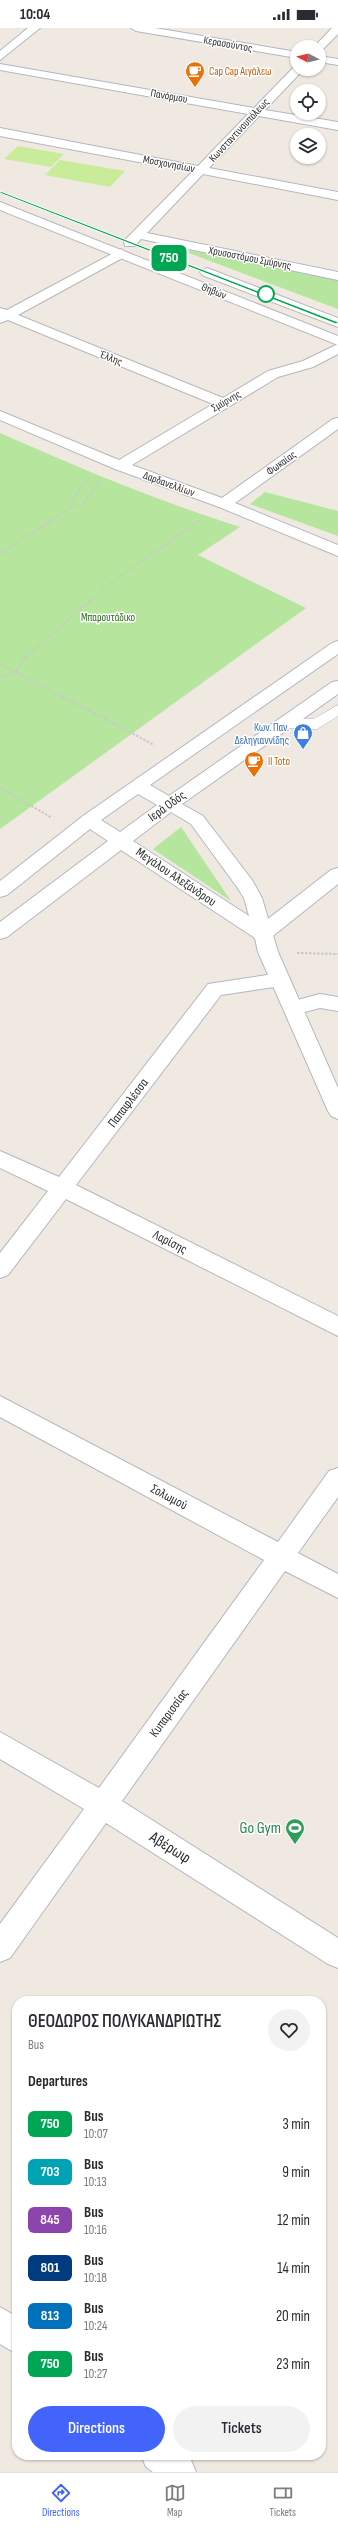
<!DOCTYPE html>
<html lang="en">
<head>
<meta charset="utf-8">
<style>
  :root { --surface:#fff; --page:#f2f2f3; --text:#2b2b33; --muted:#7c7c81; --line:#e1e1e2; --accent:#4264fb }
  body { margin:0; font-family:"Sofia Sans Condensed",sans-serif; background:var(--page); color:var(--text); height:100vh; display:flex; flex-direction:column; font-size:15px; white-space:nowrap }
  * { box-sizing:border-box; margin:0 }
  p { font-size:13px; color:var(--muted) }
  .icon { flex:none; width:22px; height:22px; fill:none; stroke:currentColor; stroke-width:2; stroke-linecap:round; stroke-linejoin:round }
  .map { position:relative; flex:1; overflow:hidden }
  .side { position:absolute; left:12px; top:1968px; width:314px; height:464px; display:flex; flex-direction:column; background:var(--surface); border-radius:16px; box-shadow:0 1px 3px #0004 }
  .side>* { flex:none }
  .badge { padding:0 8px; border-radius:6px; font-size:14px; line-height:26px }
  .needle { width:26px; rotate:277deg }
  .buttons { position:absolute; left:290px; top:12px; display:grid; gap:8px }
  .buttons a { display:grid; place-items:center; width:36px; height:36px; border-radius:50%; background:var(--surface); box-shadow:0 1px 3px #0004; font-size:20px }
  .map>.badge { position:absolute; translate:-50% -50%; box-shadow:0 0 0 2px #fff }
  h2 { padding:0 16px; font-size:15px; line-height:36px }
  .round { display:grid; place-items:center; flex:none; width:42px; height:42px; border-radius:21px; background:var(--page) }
  .summary { display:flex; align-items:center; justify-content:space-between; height:68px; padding:0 16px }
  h1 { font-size:19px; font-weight:600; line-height:30px }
  .primary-button { display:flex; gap:8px; margin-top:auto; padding:8px 16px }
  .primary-button a { flex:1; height:46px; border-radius:24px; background:var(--accent); color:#fff; font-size:16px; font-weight:600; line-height:46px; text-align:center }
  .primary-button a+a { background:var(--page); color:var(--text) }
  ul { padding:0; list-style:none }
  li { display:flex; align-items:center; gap:12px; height:48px; padding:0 16px }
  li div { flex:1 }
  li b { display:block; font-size:15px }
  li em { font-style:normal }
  li .badge { min-width:44px; font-weight:700; text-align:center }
  .status { display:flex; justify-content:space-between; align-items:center; height:28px; padding:0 20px; background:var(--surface); direction:ltr }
  .status svg { height:11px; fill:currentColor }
  .tabs { display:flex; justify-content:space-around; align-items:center; height:56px; border-top:1px solid var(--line); background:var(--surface); font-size:11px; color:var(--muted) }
  .tabs a { display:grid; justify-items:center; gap:2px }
  .tabs .current { color:var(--accent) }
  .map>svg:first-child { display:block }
  .green { fill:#b6e59e }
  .pitch { fill:#c9ec9a }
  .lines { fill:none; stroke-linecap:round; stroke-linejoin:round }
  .lane-casing { stroke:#b4b7c1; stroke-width:1 }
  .street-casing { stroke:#b4b7c1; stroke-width:2 }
  .secondary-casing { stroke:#b4b7c1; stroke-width:2 }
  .path-far1 { stroke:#c9c9c9; stroke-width:1.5; stroke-dasharray:1.5 1; stroke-linecap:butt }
  .path { stroke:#c9c9c9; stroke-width:2; stroke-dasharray:2.5 1.5; stroke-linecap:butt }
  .lane { fill:#fff; fill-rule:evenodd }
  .street { fill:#fff; fill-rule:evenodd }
  .secondary { fill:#fff; fill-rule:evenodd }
  .line { fill:#00a651; stroke:#fff }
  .stop-dot { fill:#fff; stroke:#00a651; stroke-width:2 }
  .labels { text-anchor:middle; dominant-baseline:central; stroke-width:3; stroke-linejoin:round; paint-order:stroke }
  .far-street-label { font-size:11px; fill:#2e2e2e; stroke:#fff }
  .far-food-label { font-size:11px; fill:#c56008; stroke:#fff; text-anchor:start }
  .far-park-label { font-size:11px; fill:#2c6e1b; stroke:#fff }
  .far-shop-label { font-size:11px; fill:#366cbe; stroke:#fff; text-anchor:end }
  .street-label { font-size:13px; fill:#2e2e2e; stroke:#fff }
  .near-leisure-label { font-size:16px; fill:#27864d; stroke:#fff; text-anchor:end }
  .near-street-label { font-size:16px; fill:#2e2e2e; stroke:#fff }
</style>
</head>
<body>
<div class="status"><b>10:04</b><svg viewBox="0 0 49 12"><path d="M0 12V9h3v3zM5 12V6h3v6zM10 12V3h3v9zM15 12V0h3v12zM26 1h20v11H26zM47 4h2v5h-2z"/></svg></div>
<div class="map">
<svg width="338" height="2444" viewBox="0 0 338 2444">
  <rect width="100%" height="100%" fill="#efe9e1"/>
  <path class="green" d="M 183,221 L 338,252 L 338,281 L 181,222 Z
    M 0,405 C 79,440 158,473 240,499 L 198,527 L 306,580 L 0,801 Z
    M 265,464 L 338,483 L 338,508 L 250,476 Z
    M 181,799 L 231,873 L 153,821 Z"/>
  <path class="pitch" d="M 18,118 L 64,126 L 51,139 L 4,131 Z
    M 60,132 L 125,143 L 110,159 L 45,147 Z"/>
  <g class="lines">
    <g class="lane-casing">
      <path id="lane" d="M 338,677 L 338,688 L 317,701 L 285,700 L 278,695 L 285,690 L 314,691 Z"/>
    </g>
    <g class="street-casing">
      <path id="street" d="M 28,0 L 40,0 L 0,32 L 0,23 Z
        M 131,0 L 155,0 L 297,24 L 297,30 L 136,3 Z
        M 332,0 L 338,0 L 338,6 L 323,21 L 319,22 L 319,19 L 314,19 Z
        M 319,28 L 338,31 L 338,37 L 319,34 Z
        M 0,36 L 254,80 L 294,39 L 304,41 L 265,82 L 338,94 L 338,102 L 259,88 L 209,140 L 338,164 L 338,172 L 203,146 L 147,205 L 338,244 L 338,252 L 141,211 L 135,218 L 125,218 L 124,215 L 125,212 L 192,144 L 0,108 L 0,100 L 198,138 L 248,86 L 0,42 Z
        M 121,221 L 127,225 L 126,228 L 18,287 L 223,370 L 268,343 L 303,333 L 338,316 L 338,326 L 313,339 L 278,349 L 132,437 L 222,470 L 333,391 L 338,390 L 338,401 L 235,475 L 338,517 L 338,528 L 219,479 L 115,441 L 0,392 L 0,383 L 119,432 L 213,376 L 8,292 L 0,295 L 0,280 L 7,282 Z
        M 338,840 L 338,856 L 269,911 L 262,913 L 255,911 L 252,906 L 255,901 L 331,842 Z
        M 280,945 L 287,947 L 290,952 L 287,957 L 221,967 L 76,1157 L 338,1288 L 338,1308 L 66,1171 L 8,1247 L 0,1250 L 0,1225 L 48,1163 L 0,1140 L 0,1123 L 59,1149 L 208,956 Z
        M 320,966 L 338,969 L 338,983 L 320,980 L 293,987 L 286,985 L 283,980 L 286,975 Z
        M 0,1368 L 278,1514 L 329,1443 L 338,1440 L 338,1469 L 298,1525 L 338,1546 L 338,1570 L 285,1543 L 122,1773 L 338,1910 L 338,1940 L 328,1936 L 106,1795 L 10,1930 L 0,1934 L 0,1896 L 84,1781 L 0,1731 L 0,1704 L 99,1760 L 264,1532 L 0,1389 Z
        M 0,2279 L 17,2289 L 17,2326 L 0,2316 Z
        M 141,2427 L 184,2427 L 191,2432 L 196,2444 L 153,2444 L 146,2439 Z"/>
    </g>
    <g class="secondary-casing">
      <path id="secondary" d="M 0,174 L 338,308 L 338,317 L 0,182 Z
        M 207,240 L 338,290 L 338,299 L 202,247 L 200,244 Z
        M 338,613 L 338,626 L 150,757 L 169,768 L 332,654 L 338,653 L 338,666 L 182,776 L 203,788 L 252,852 L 262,870 L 278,924 L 338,1060 L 338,1091 L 331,1088 L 328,1083 L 258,924 L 255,910 L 121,822 L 7,909 L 0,911 L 0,894 L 108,813 L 90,801 L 7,867 L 0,869 L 0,853 L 83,788 L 332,615 ZM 138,766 L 157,777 L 120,804 L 101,792 ZM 171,784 L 191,796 L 237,859 L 244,870 L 249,888 L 133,813 Z"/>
    </g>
    <path class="path-far1" d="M 72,479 L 84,475 L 99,453
      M 0,526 L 72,479 L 72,472 L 89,449
      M 0,636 L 63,669
      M 0,650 L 16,644 L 24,631 L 108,557 L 202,491"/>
    <path class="path" d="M 62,668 L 154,717
      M 0,760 L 52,790
      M 297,925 L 338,926"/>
    <use href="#lane" class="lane"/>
    <use href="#street" class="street"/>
    <use href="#secondary" class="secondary"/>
  </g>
  <path class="line" d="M 0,163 L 338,294 L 338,295 L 336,296 L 0,165 Z"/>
  <defs>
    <g id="cafe-pin" transform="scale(1)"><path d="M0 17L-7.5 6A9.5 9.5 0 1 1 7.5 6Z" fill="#e8710a" stroke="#fff"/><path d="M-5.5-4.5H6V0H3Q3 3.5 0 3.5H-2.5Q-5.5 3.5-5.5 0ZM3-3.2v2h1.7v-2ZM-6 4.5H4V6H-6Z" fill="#fff"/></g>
    <g id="shop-pin" transform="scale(1)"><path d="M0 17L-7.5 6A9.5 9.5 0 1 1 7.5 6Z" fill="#3f7fe0" stroke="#fff"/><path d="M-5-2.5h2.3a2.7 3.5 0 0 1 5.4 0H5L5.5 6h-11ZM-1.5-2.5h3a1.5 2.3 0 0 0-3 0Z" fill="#fff"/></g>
    <g id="stadium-pin" transform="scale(1)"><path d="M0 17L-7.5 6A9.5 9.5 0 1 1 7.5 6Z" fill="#2e9e5b" stroke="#fff"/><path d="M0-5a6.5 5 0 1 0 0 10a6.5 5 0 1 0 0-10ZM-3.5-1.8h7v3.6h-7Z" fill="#fff"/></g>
  </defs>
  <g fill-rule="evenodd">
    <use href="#cafe-pin" x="195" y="43"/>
    <use href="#shop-pin" x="303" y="705"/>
    <use href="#cafe-pin" x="254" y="733"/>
    <use href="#stadium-pin" x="295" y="1800"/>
  </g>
  <circle class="stop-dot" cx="266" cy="266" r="8"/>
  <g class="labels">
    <g class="far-street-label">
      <text transform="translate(228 16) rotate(10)">Κερασούντος</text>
      <text transform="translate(169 68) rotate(10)">Πανόρμου</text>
      <text transform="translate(239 102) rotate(-47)">Κωνσταντινουπόλεως</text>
      <text transform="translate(169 136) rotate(11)">Μοσχονησίων</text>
      <text transform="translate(250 230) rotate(11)">Χρυσοστόμου Σμύρνης</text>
      <text transform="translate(214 263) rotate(22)">Θηβών</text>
      <text transform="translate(111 330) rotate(22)">Έλλης</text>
      <text transform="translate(226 373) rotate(-30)">Σμύρνης</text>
      <text transform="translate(281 435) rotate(-36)">Φωκαίας</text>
      <text transform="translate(169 456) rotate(20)">Δαρδανελλίων</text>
    </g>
    <g class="far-food-label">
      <text x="209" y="43">Cap Cap Αιγάλεω</text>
      <text x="268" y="733">Il Toto</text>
    </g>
    <g class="far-park-label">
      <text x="108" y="589">Μπαρουτάδικο</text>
    </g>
    <g class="far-shop-label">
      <text x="289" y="699">Κων. Παν.<tspan x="289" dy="13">Δεληγιαννίδης</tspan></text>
    </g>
    <g class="street-label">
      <text transform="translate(167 778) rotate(-36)">Ιερά Οδός</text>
      <text transform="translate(176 849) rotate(34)">Μεγάλου Αλεξάνδρου</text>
      <text transform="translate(128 1075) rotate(-53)">Παπαφλέσσα</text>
      <text transform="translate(170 1214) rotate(27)">Λαρίσης</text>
      <text transform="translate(169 1469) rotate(28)">Σολωμού</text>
      <text transform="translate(169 1685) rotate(-54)">Κυπαρισσίας</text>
    </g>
    <g class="near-leisure-label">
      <text x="281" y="1800">Go Gym</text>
    </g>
    <g class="near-street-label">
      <text transform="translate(170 1820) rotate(32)">Αβέρωφ</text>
    </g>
  </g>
</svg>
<div class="buttons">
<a><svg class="needle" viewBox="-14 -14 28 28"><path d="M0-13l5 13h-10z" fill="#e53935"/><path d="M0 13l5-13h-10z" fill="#7c7c81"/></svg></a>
<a><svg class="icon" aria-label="locate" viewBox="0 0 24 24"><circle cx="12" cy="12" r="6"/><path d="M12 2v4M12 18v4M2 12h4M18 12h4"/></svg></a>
<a><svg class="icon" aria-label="layers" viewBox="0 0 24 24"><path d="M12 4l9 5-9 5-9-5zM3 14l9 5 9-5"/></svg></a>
</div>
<b class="badge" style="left:169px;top:230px;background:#00a651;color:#fff">750</b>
<section class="side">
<div class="summary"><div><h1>ΘΕΟΔΩΡΟΣ ΠΟΛΥΚΑΝΔΡΙΩΤΗΣ</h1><p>Bus</p></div><a class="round"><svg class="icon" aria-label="heart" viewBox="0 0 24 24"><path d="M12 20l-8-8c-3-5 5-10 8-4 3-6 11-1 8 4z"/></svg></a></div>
<h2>Departures</h2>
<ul>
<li><span class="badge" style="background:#00a651;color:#fff">750</span><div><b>Bus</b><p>10:07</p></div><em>3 min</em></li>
<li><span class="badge" style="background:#00a3b4;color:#fff">703</span><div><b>Bus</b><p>10:13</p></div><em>9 min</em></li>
<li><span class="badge" style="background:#8e44ad;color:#fff">845</span><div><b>Bus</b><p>10:16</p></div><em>12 min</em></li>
<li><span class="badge" style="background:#003b80;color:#fff">801</span><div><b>Bus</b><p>10:18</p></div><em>14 min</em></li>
<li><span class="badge" style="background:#0072bc;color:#fff">813</span><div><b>Bus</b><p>10:24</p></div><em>20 min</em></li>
<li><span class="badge" style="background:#00a651;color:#fff">750</span><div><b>Bus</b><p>10:27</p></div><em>23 min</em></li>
</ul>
<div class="primary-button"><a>Directions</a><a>Tickets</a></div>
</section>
</div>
<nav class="tabs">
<a class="current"><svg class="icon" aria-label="directions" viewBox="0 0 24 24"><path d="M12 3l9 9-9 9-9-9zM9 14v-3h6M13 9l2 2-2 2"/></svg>Directions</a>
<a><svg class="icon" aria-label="map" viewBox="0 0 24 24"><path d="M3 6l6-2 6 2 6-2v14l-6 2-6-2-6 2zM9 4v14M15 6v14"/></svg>Map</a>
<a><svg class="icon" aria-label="tickets" viewBox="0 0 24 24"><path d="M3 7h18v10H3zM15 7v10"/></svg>Tickets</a>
</nav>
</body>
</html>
